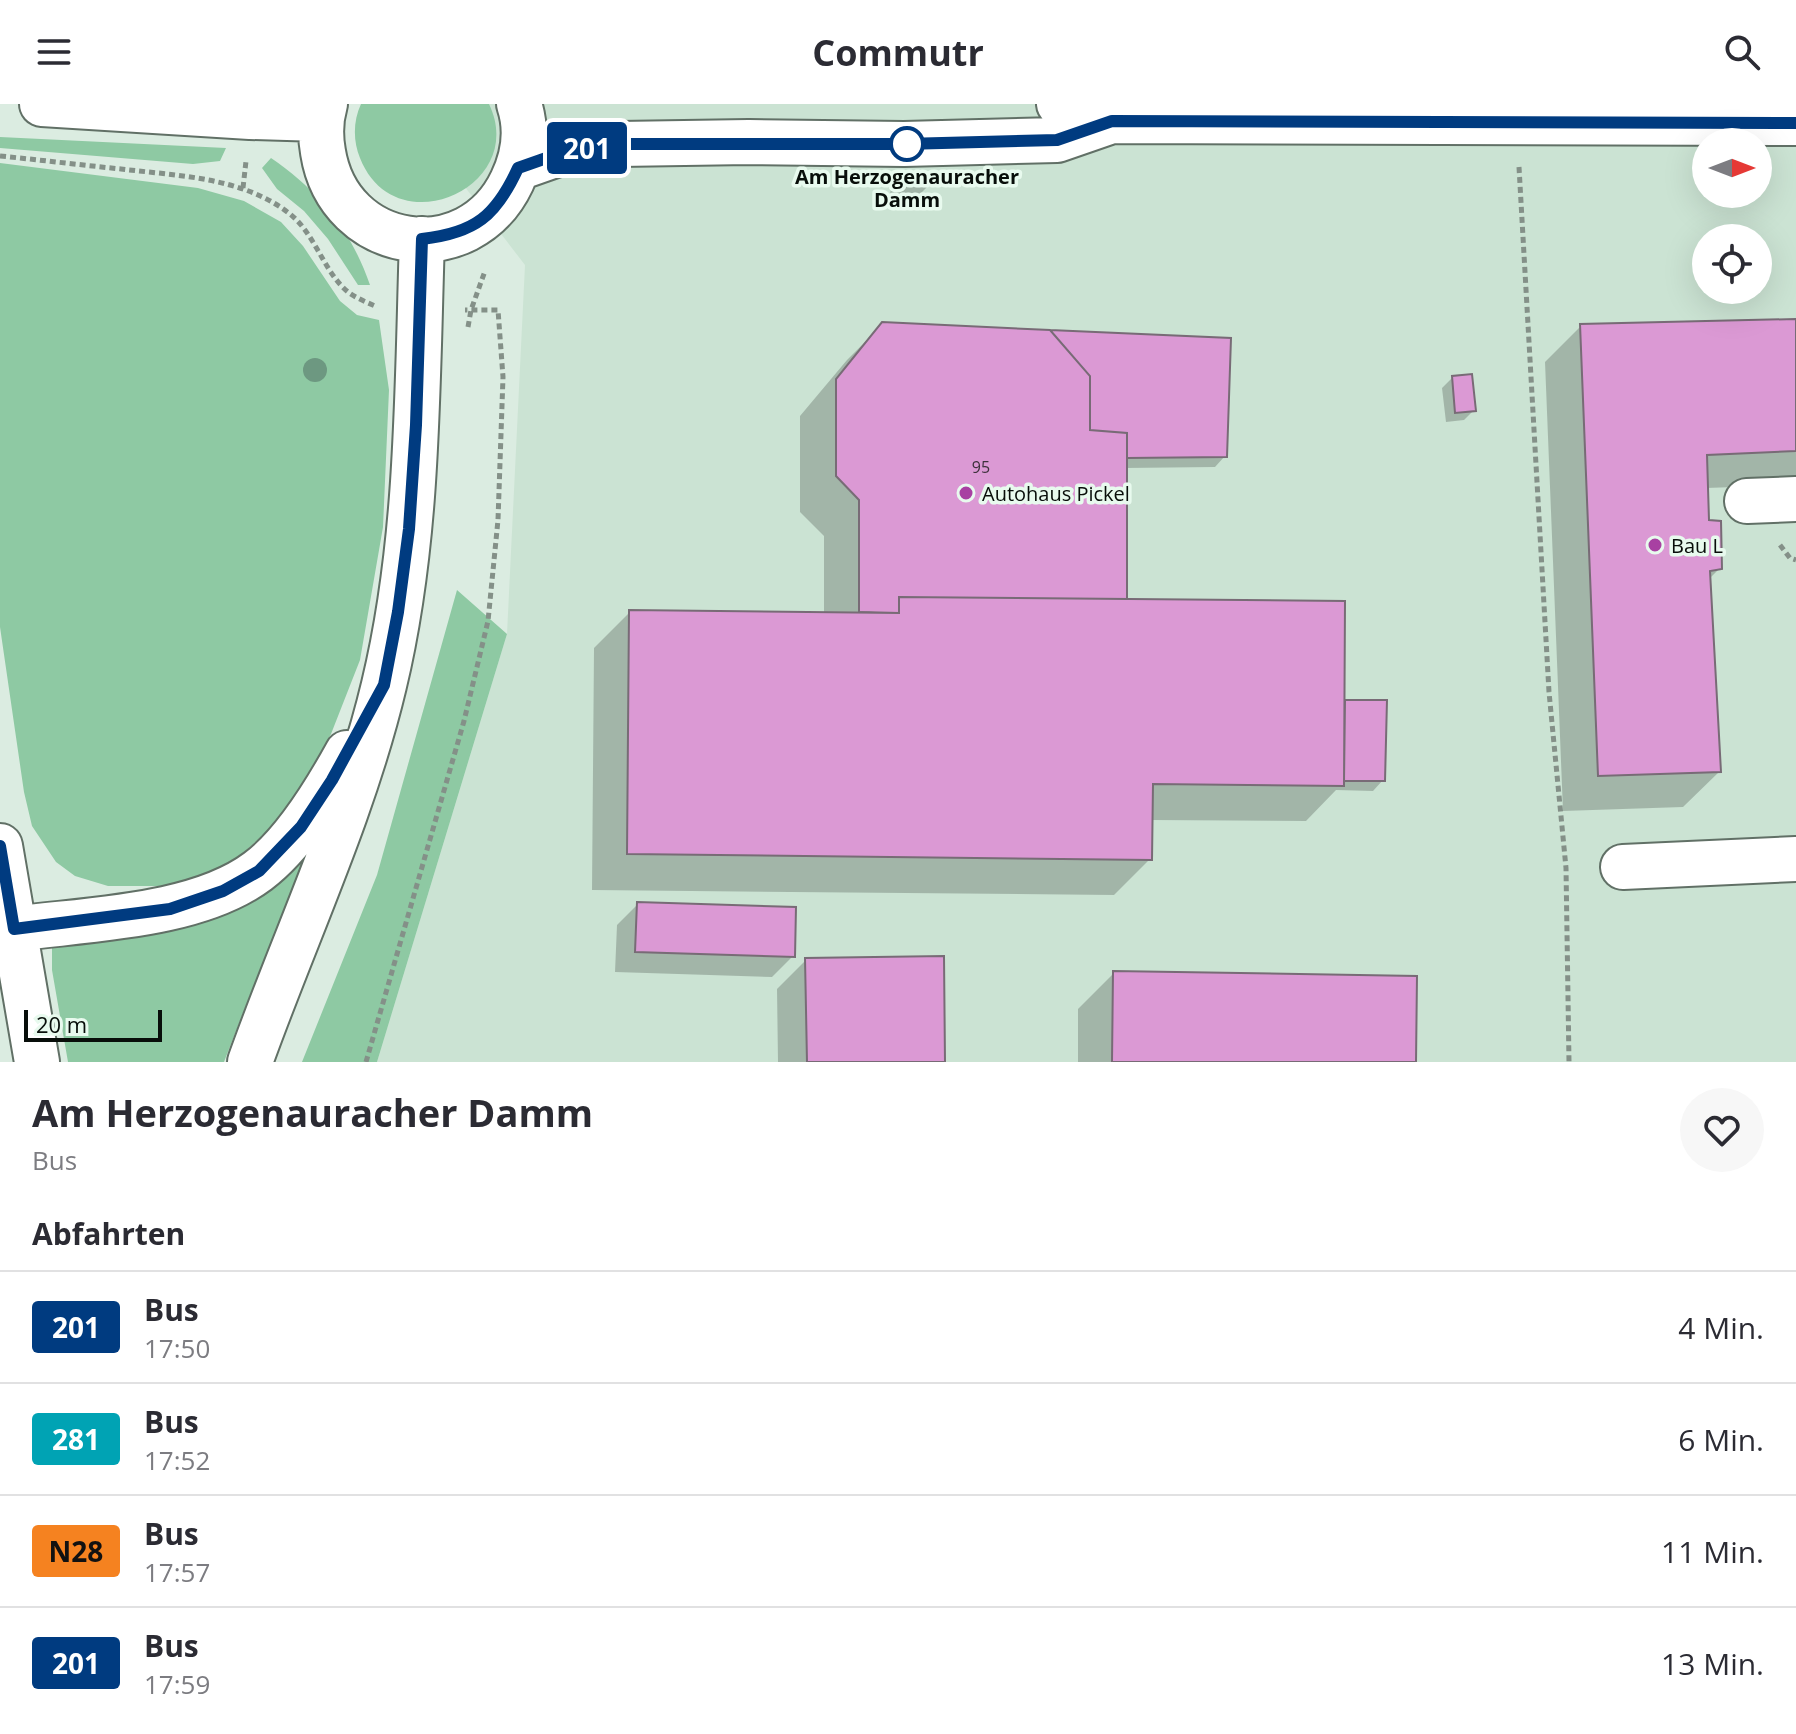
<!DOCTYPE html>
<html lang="de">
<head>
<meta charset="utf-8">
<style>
  :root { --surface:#fff; --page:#f7f7f7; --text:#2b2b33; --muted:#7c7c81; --line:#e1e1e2 }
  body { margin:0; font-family:"Open Sans",sans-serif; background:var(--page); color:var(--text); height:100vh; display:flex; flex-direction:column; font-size:30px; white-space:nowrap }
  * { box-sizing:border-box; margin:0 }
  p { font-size:26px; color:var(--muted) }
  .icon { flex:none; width:44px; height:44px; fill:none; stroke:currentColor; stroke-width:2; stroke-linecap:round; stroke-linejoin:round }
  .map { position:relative; height:958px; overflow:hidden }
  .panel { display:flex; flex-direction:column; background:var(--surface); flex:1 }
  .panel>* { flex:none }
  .badge { padding:0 16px; border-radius:6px; font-size:28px; line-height:52px }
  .needle { width:52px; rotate:90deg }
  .buttons { position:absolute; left:1692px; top:24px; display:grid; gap:16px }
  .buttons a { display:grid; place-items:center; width:80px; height:80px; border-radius:50%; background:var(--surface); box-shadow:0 8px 32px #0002; font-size:40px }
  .scale { position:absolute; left:24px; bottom:20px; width:138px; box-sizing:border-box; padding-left:8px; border:4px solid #080e0a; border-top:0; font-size:22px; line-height:28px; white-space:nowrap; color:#080e0a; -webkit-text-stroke:6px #e8faee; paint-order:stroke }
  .map>.badge { position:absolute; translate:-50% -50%; box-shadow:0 0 0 4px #fff }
  h2 { padding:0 32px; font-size:30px; line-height:72px }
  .round { display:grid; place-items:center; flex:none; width:84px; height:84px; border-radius:42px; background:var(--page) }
  .headline { display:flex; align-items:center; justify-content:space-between; height:136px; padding:0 32px }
  h1 { font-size:38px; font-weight:700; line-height:60px }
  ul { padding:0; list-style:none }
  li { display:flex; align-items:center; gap:24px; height:112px; padding:0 32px; border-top:2px solid var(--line) }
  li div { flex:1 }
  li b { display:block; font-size:30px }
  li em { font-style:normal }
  li .badge { min-width:88px; font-weight:700; text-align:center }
  header { display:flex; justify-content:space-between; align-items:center; height:104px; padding:0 32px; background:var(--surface); font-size:36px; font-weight:700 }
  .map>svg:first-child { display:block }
  .built { fill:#cbe3d3; fill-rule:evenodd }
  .green { fill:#8ec9a3 }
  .shadow { fill:#0003 }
  .building { fill:#db99d4; stroke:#786b76; stroke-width:2 }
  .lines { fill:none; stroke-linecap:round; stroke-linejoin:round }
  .minor-casing { stroke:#617066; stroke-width:48 }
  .major-casing { stroke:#617066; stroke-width:48 }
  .path { stroke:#849088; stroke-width:5; stroke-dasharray:6 4; stroke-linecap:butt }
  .minor { stroke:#fff; stroke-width:44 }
  .major { stroke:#fff; stroke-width:44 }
  .tree { fill:#6d9881 }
  .line-casing { stroke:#fff; stroke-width:18 }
  .line { stroke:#003b80; stroke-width:12 }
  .stop-dot { fill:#fff; stroke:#003b80; stroke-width:4 }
  .poi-dot { fill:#a840a2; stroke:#e8faee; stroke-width:3 }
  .labels { text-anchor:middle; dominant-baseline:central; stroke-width:7; stroke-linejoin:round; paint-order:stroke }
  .number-label { font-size:16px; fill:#3d313c }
  .stop-label { font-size:20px; font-weight:bold; fill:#080e0a; stroke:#e8faee }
  .poi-label { font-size:20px; fill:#080e0a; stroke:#e8faee; text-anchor:start }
</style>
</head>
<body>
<header><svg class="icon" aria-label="menu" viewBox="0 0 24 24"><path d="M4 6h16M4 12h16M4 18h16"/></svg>Commutr<svg class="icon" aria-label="search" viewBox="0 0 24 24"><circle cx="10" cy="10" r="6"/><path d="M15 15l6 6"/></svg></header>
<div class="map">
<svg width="1796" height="958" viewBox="0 0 1796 958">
  <rect width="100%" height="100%" fill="#dbece1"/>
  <path class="built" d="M 401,0 L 1796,0 L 1796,958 L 377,958 L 507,530 L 525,161 ZM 1706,38 L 1758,38 L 1758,90 L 1706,90 ZM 1706,134 L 1758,134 L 1758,186 L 1706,186 Z"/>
  <path class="green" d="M 361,0 L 489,0 C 529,83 395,143 360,54 C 353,37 353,17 361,0 Z
    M 0,33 L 226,44 L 220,57 L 193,60 L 0,44 Z
    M 271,54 C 319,87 351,126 370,181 L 358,181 L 328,135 L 304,107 L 277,85 L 262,64 Z
    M 0,59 L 198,84 L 244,97 L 281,118 L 303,142 L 340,197 L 357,211 L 379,216 L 389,286 L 383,423 L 360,556 L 331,630 L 303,686 L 280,716 L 241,751 L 199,775 L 162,782 L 108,782 L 75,772 L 56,758 L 32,722 L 24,688 L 0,523 Z
    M 457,486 L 507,530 L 377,958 L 302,958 L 377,771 Z
    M 311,746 L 250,891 L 224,958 L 68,958 L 52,866 L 52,843 Z"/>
  <path class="shadow" d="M 901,73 L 929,81 L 919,91 L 890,91 L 891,83 Z
    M 1796,217 L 1796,381 L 1706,384 L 1707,418 L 1720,464 L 1709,475 L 1719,668 L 1683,703 L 1563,707 L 1545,258 L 1581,222 Z
    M 883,220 L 1225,352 L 1215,363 L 1125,364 L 1125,497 L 1342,601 L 1345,598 L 1383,676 L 1373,687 L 1336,686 L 1306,717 L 1150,716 L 1150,755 L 1114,791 L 592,786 L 594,544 L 630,508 L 824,510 L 824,432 L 800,408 L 800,312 L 847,256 Z
    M 1452,274 L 1474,306 L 1464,316 L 1446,318 L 1442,284 Z
    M 638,800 L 793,852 L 772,873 L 615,868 L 617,821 Z
    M 806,856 L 943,958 L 778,958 L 777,885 Z
    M 1114,869 L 1414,958 L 1078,958 L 1078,905 Z"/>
  <path class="building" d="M 900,71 L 931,71 L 931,82 L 899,82 Z
    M 1796,215 L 1796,347 L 1707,351 L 1709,416 L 1721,417 L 1722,465 L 1710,467 L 1721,668 L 1598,672 L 1580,220 Z
    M 882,218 L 1050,226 L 1090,272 L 1090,326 L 1127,329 L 1127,495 L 899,493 L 899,509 L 859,508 L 859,396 L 836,372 L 836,275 Z
    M 1050,226 L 1231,234 L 1227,353 L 1127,354 L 1127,329 L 1090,326 L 1090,272 Z
    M 1472,270 L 1476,307 L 1455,309 L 1452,272 Z
    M 899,493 L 1345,497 L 1344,682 L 1153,680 L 1152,756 L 627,750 L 629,506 L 899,509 Z
    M 1345,596 L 1387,596 L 1385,677 L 1344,677 Z
    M 637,798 L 796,803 L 795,853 L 635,848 Z
    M 944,852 L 945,958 L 807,958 L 805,854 Z
    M 1113,867 L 1417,872 L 1416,958 L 1112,958 Z"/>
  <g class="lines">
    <g class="minor-casing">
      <path id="minor" d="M 1747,397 L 1796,395
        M 1623,763 L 1796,755"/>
    </g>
    <g class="major-casing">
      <path id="major" d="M 42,0 L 250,13 L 320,15
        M 325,0 C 320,17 320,31 323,48 C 339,149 469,168 512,77 C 524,52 528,27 519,0
        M 1059,0 L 1112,17 L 1796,19
        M 518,64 L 572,45 L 619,40 L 749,38 L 904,40 L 1057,36 L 1112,17
        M 0,742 L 37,958
        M 14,825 C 88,815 197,813 258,767 C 294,740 325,689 347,649
        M 250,958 C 295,832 353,711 384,581 C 419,436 417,283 422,135"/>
    </g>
    <path class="path" d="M 0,52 C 41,56 81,61 121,65 C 179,72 243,73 290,110 C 316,131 323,167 348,188 C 356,194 366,198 375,202
      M 1519,63 L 1549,588 L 1566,764 L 1569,958
      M 243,84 L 246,57
      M 468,223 L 471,206 L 485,167
      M 1780,441 L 1790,454 L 1796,456
      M 366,958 L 464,617 L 488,517 L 498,416 L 503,273 L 498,206 L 465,206"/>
    <use href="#minor" class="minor"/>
    <use href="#major" class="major"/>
  </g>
  <circle class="tree" cx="315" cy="266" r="12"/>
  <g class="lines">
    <g class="line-casing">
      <path id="line" d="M 0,742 L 14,825 L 170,805 L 223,787 L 259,767 L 301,723 L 332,676 L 384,581 L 398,508 L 409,425 L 416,321 L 422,135 C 475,129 496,112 518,64 L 572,45 L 619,40 L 904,40 L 1057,36 L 1112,17 L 1796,19"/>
    </g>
    <use href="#line" class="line"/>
  </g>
  <circle class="stop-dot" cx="907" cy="40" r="16"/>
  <g class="poi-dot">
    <circle cx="966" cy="389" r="8"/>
    <circle cx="1655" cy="441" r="8"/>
  </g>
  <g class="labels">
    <g class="number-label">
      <text x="981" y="363">95</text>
    </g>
    <g class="stop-label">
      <text x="907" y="72">Am Herzogenauracher<tspan x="907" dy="23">Damm</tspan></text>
    </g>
    <g class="poi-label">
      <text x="982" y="389">Autohaus Pickel</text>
      <text x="1671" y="441">Bau L</text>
    </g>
  </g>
</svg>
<div class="buttons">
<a><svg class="needle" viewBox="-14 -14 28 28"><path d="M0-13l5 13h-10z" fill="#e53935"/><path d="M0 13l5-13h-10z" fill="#7c7c81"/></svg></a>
<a><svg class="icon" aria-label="locate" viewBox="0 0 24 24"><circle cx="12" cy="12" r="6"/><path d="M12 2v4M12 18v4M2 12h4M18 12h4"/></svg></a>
</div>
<div class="scale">20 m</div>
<b class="badge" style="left:587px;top:44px;background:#003b80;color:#fff">201</b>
</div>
<section class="panel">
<div class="headline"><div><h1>Am Herzogenauracher Damm</h1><p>Bus</p></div><a class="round"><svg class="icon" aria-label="heart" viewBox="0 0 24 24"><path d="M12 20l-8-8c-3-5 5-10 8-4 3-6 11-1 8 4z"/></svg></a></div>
<h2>Abfahrten</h2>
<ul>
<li><span class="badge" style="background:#003b80;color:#fff">201</span><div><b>Bus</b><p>17:50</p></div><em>4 Min.</em></li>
<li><span class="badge" style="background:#00a3b4;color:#fff">281</span><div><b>Bus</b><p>17:52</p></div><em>6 Min.</em></li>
<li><span class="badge" style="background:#f58220;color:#111">N28</span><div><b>Bus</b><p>17:57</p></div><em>11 Min.</em></li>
<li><span class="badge" style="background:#003b80;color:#fff">201</span><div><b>Bus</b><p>17:59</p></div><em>13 Min.</em></li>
</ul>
</section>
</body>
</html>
